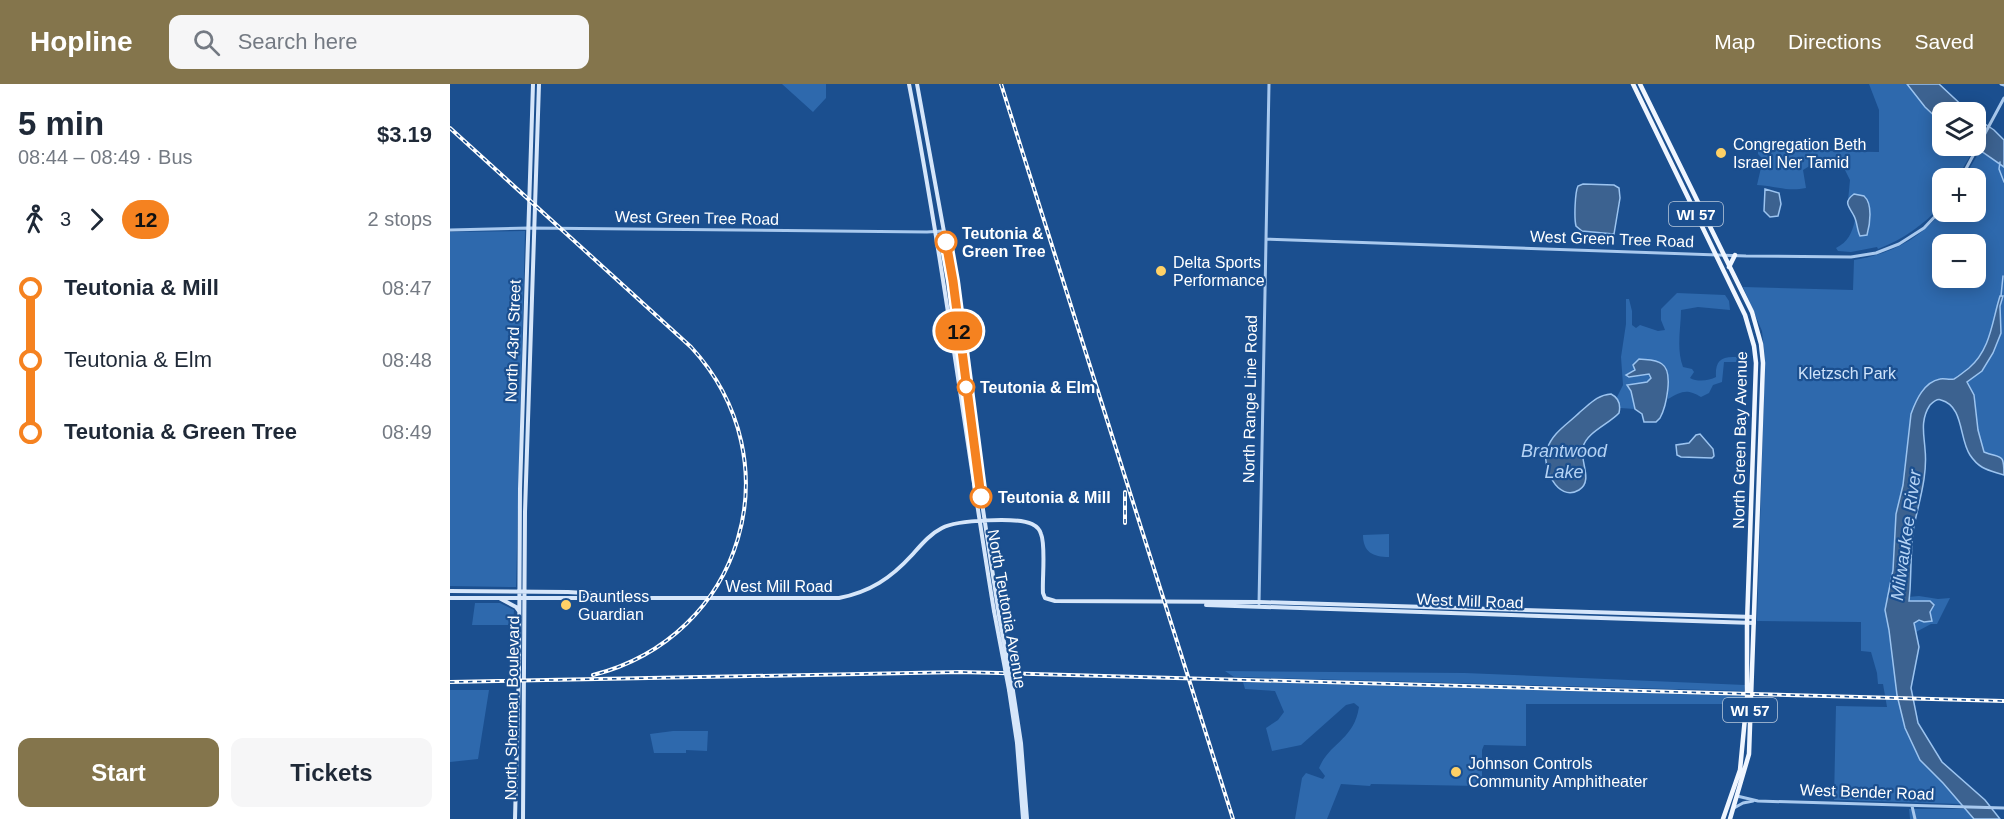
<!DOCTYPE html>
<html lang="en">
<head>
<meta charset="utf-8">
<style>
  :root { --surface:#fff; --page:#f6f6f7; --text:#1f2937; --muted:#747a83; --accent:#84754c }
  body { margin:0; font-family:Arial,sans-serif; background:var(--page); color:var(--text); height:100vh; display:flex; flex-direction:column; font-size:22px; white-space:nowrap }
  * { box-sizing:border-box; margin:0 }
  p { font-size:20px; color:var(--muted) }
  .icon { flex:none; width:33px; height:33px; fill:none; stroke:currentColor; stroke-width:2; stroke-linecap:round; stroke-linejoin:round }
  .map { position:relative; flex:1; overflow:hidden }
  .drawer { display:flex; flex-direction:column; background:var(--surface); width:450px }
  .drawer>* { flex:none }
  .badge { padding:0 12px; border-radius:20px; font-size:21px; line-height:39px }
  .tools { position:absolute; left:1482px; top:18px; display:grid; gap:12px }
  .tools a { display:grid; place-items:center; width:54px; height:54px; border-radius:12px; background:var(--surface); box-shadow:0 3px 15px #0003; font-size:30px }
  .map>.badge { position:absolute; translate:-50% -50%; box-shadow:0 0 0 3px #fff }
  .legs { display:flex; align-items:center; gap:9px; height:66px; padding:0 18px; font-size:20px }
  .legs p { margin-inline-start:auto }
  .overview { display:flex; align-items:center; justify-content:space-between; height:102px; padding:0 18px }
  h1 { font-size:33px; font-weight:800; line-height:45px }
  .primary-button { display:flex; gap:12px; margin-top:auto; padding:12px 18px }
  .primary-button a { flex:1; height:69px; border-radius:12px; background:var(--accent); color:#fff; font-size:24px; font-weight:800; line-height:69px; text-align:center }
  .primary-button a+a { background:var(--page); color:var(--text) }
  ul { padding:0 18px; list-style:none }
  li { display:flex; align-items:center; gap:21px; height:72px; font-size:22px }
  li i { display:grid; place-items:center; width:9px; height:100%; margin:0 8px; background:currentColor }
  li i::after { content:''; width:15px; height:15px; margin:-8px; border:4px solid; border-radius:50%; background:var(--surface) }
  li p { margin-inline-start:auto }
  li:first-child i { background:linear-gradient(#0000 50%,currentColor 0) }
  li:last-child i { background:linear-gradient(currentColor 50%,#0000 0) }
  header { display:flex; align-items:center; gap:36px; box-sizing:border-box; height:84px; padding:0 30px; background:var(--accent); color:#fff }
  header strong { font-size:28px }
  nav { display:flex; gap:33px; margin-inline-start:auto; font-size:21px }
  .search { width:420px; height:54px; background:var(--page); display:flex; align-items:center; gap:15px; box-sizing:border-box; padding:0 21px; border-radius:12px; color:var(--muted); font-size:22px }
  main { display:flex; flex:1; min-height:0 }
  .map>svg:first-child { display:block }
  .green { fill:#2e69ad; fill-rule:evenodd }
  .water { fill:#3c6290; stroke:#9cc4f0; stroke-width:1.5 }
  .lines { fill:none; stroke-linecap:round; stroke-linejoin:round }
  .stream { stroke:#9cc4f0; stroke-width:1.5 }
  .tertiary { stroke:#a9c9ee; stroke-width:3 }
  .secondary { stroke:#d6e6fa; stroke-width:4 }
  .primary { stroke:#f0f6ff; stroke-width:4.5 }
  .rail-casing { stroke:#fff; stroke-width:4 }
  .rail { stroke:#1b4f8f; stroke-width:1.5; stroke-dasharray:4.5; stroke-linecap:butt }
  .secondary-bridge { stroke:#d6e6fa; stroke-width:4 }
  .line-1-casing { stroke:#fff; stroke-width:14 }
  .line-1 { stroke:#f58220; stroke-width:9 }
  .poi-dot { fill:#ffd166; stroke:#1b4f8f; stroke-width:2 }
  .stop-1-dot { fill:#fff; stroke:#f58220; stroke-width:3 }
  .labels { text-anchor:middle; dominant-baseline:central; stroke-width:4.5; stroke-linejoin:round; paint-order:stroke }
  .shield { fill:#1b4f8f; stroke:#bbcadd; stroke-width:1.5 }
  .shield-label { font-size:15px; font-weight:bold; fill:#fff }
  .poi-label { font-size:16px; fill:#fff; stroke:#1b4f8f; text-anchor:start }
  .street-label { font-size:16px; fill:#fff; stroke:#1b4f8f }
  .stop-label { font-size:16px; font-weight:bold; fill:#fff; stroke:#1b4f8f; text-anchor:start }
  .park-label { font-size:16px; fill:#cfe3fa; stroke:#1b4f8f }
  .water-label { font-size:18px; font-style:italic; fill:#b5d3f5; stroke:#1b4f8f }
</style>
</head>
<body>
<header>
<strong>Hopline</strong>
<div class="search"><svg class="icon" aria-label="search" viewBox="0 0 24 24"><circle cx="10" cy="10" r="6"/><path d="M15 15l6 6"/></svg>Search here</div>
<nav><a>Map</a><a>Directions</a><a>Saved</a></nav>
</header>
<main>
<section class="drawer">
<div class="overview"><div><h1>5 min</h1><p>08:44 – 08:49 · Bus</p></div><b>$3.19</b></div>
<div class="legs"><svg class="icon" aria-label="walk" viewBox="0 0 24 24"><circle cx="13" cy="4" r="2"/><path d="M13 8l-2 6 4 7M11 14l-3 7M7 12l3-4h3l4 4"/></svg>3<svg class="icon" aria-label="forward" viewBox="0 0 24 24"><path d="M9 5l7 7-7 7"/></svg><b class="badge" style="background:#f58220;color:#111">12</b><p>2 stops</p></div>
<ul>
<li><i style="color:#f58220"></i><b>Teutonia &amp; Mill</b><p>08:47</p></li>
<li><i style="color:#f58220"></i><span>Teutonia &amp; Elm</span><p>08:48</p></li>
<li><i style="color:#f58220"></i><b>Teutonia &amp; Green Tree</b><p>08:49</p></li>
</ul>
<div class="primary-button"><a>Start</a><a>Tickets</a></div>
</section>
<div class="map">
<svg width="1554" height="735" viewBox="0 0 1554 735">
  <rect width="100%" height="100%" fill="#1b4f8f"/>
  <path class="green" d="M 332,0 L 376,0 L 376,14 L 363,28 Z
    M 1419,0 L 1476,0 L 1492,28 L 1492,62 L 1526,62 L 1532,52 L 1507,94 L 1492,94 L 1492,121 C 1473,141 1454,155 1428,165 L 1427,163 L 1401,168 L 1388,167 L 1386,164 C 1398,158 1402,149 1405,136 L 1410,152 L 1419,147 L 1420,130 L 1401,112 L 1398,117 L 1400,96 L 1395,86 L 1381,78 L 1366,78 L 1353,86 L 1356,104 C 1338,108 1326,102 1307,101 L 1313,75 L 1308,70 L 1308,66 L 1429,68 L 1429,26 Z
    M 1536,56 L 1554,70 L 1554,383 L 1532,371 L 1496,306 L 1474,320 L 1454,444 L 1457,626 L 1503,711 L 1511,720 L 1384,716 L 1386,622 L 1437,623 L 1433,600 L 1428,600 L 1427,589 L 1421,568 L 1411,567 L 1411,538 L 1307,537 L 1315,276 L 1312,247 L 1293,203 L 1403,206 L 1404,176 C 1440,170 1469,156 1492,127 L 1526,128 L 1526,94 L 1514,94 ZM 1492,160 L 1526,160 L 1526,194 L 1492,194 Z
    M 75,147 L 66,503 L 0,502 L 0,148 Z
    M 1227,209 L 1275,211 L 1279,217 L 1280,226 L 1248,223 L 1231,226 C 1231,244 1226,264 1233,283 L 1242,285 L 1244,288 L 1240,294 C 1247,298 1259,297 1266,293 C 1265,278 1270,272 1286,273 L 1289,278 L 1274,278 L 1272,298 L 1263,301 L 1259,309 L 1251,313 C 1236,304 1231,308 1218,315 C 1218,297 1222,281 1202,276 L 1177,290 L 1199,290 L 1201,294 L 1197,298 L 1184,301 L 1181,307 L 1185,325 L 1170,324 L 1167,313 L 1173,301 L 1171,273 L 1176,240 L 1176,215 L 1179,215 L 1182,227 L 1182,241 L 1186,244 L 1190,241 L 1208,247 L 1215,246 L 1211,236 L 1211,225 Z
    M 939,450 L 939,473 C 923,473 913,468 913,451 Z
    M 1469,512 L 1488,515 L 1500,514 L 1487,540 L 1481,540 L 1466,548 L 1456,525 L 1458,513 Z
    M 25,519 L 50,519 L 64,526 L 63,541 L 22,541 Z
    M 775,587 L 1015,589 L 1295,601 L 1294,607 L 784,593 Z
    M 793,598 L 839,599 L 1294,612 L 1293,620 L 1076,620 L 1076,662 L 1034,661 L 1032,666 L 1032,694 L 1034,694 L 1029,702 L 921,700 L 920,702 L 891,700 L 877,735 L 845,735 L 852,694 L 856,689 L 873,695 L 875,692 L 869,684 C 880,658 904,656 909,623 L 904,619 L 896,621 L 851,661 L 822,667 L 816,644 L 828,636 L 834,628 L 825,607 L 795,605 Z
    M 0,606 L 39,606 L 28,675 L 0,678 Z
    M 223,647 L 258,647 L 257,667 L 236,666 L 236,669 L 204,669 L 200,650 Z
    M 1459,725 L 1515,725 L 1524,735 L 1460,735 Z"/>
  <path class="water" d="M 1457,0 L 1489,0 L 1519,28 L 1492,28 L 1492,39 L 1475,23 Z
    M 1526,34 L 1544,46 L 1554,56 L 1554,83 L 1524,62 L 1526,62 Z
    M 1133,100 L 1164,101 L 1169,104 L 1170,114 L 1164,150 L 1132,147 L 1126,142 C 1124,134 1125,108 1128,102 Z
    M 1315,105 L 1329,109 L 1331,120 L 1328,132 L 1320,133 L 1314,127 Z
    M 1404,110 L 1414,112 C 1423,120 1420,140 1417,151 L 1410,152 C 1407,146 1407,137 1404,132 C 1400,123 1392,119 1404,110 Z
    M 1550,212 L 1553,212 L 1550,222 L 1551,249 L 1543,269 L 1532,287 L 1517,298 L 1524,311 L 1528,346 L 1534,368 C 1551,375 1554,368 1554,391 C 1539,386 1530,386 1520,371 C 1509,355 1514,322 1491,316 C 1487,314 1483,318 1480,321 C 1470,336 1474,350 1475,365 C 1478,393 1468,420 1463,447 C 1461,463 1461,489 1460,506 L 1459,517 L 1480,517 L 1484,521 L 1480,528 L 1482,537 L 1474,538 L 1469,536 L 1464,539 L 1469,563 L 1461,604 L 1468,639 L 1492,678 L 1535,716 L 1550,735 L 1524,735 L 1493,699 L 1470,676 L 1455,644 L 1447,611 L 1439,546 L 1435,526 L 1443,486 L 1446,430 L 1453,401 L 1461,330 C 1466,316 1474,298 1490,295 C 1494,294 1499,296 1504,295 C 1508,293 1515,287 1519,284 C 1541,265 1542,237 1550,212 Z
    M 1189,275 C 1196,276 1206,275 1212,280 C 1224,288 1216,323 1210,334 L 1206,338 L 1194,338 L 1192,330 L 1185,325 L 1181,307 L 1177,301 L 1197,298 L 1201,294 L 1199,290 L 1179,293 L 1176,291 L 1185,286 L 1183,281 Z
    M 1161,310 C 1169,314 1171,320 1169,329 C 1159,340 1137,348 1133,363 C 1129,376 1144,397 1129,406 C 1107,419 1091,381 1097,365 C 1103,348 1118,340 1130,328 C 1140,320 1147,311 1161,310 Z
    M 1250,350 L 1263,365 L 1264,372 L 1262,374 L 1231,373 L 1227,371 L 1226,361 L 1239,359 L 1246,351 Z"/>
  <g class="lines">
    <path class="stream" d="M 1550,78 L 1549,85 L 1554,98
      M 1551,212 L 1553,192"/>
    <path class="tertiary" d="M 1551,0 L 1554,1
      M 1511,94 L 1554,14
      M 0,146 L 79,144 L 477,148 L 494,147
      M 816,155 L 1296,172 L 1401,173 L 1426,169 L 1449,160 L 1474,144 L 1492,125
      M 809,520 L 819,0
      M 1287,712 L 1308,717 L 1554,724
      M 1462,722 L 1465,735
      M 1284,724 L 1293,719 L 1303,717"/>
    <path class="secondary" d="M 459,0 C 493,175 515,351 544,527
      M 467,0 L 503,197 L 522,353 L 549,531
      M 0,507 L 118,508 L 185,512
      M 0,514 L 389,514 C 420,508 441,494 462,471 C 471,461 480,450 492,444 C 507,436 567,433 582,440 C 586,442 590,446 591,450 C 596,461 592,496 593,509 L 595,514 L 605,517 L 809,518 L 1304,533
      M 51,515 L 66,523 L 69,527
      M 756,521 L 1304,539
      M 559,606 L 567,659 L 573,735
      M 563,607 L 571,659 L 577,735
      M 65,735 L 69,586 L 70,405 L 83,0
      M 73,735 L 75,428 L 89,0"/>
    <path class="primary" d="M 1183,0 L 1295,231 L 1304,262 L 1306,279 L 1297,539 L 1297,613 L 1290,686 L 1273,735
      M 1190,0 L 1302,228 L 1311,260 L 1313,279 L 1299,670 L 1280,735
      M 1279,183 L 1285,171"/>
    <g class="rail-casing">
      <path id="rail" d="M 551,0 L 783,735
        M 0,44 L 241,263 C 346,377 293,553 143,591
        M 675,408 L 675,439
        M 0,598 L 510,588 L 1554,617"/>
    </g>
    <use href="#rail" class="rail"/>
    <path class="secondary-bridge" d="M 544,527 L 559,606
      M 549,531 L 563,607"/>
  </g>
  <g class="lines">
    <g class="line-1-casing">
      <path id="line-1" d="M 496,158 L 503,197 L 531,413"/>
    </g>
    <use href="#line-1" class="line-1"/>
  </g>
  <g class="poi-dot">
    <circle cx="1271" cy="69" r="6"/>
    <circle cx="711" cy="187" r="6"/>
    <circle cx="116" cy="521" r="6"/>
    <circle cx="1006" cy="688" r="6"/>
  </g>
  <g class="stop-1-dot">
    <circle cx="496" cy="158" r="10"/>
    <circle cx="516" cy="303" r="8"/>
    <circle cx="531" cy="413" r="10"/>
  </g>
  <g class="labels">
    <g class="shield">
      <rect x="1219" y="118" width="54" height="24" rx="4.5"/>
      <rect x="1273" y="614" width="54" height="24" rx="4.5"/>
    </g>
    <g class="shield-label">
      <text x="1246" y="130">WI 57</text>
      <text x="1300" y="626">WI 57</text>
    </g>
    <g class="poi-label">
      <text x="1283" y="60">Congregation Beth<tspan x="1283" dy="18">Israel Ner Tamid</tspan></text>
      <text x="723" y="178">Delta Sports<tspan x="723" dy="18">Performance</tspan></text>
      <text x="128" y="512">Dauntless<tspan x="128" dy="18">Guardian</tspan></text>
      <text x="1018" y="679">Johnson Controls<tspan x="1018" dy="18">Community Amphitheater</tspan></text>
    </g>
    <g class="street-label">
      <text transform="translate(247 134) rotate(1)">West Green Tree Road</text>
      <text transform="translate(1162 155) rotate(2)">West Green Tree Road</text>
      <text transform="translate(63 257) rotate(-88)">North 43rd Street</text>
      <text transform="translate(800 315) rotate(-89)">North Range Line Road</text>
      <text transform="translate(1290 356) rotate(-89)">North Green Bay Avenue</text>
      <text x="329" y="502">West Mill Road</text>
      <text transform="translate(1020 517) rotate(2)">West Mill Road</text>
      <text transform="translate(557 525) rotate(80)">North Teutonia Avenue</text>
      <text transform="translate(62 624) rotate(-89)">North Sherman Boulevard</text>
      <text transform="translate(1417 708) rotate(2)">West Bender Road</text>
    </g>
    <g class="stop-label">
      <text x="512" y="149">Teutonia &amp;<tspan x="512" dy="18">Green Tree</tspan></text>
      <text x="530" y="303">Teutonia &amp; Elm</text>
      <text x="548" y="413">Teutonia &amp; Mill</text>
    </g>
    <g class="park-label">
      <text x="1397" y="289">Kletzsch Park</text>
    </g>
    <g class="water-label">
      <text x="1114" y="367">Brantwood<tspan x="1114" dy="21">Lake</tspan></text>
      <text transform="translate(1456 451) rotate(-82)">Milwaukee River</text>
    </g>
  </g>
</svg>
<div class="tools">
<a><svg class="icon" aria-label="layers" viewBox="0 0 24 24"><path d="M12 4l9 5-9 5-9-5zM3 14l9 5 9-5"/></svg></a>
<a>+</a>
<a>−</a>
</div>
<b class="badge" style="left:509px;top:247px;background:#f58220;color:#111">12</b>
</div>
</main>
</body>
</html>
